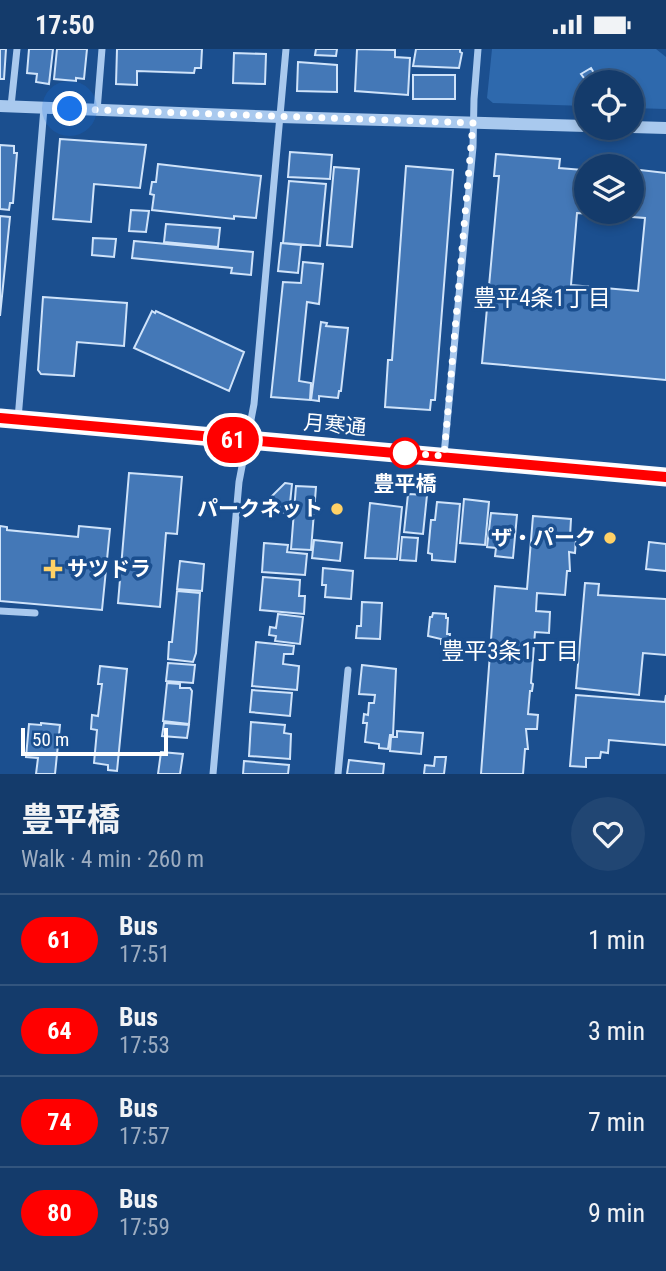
<!DOCTYPE html>
<html lang="en">
<head>
<meta charset="utf-8">
<style>
  :root { --surface:#143b6b; --page:#214673; --text:#f1f3f6; --muted:#9dadc1; --line:#33557e }
  body { margin:0; font-family:"Roboto Condensed","Noto Sans JP",sans-serif; background:var(--page); color:var(--text); height:100vh; display:flex; flex-direction:column; font-size:26px; white-space:nowrap }
  * { box-sizing:border-box; margin:0 }
  p { font-size:23px; color:var(--muted) }
  .icon { flex:none; width:38px; height:38px; fill:none; stroke:currentColor; stroke-width:2; stroke-linecap:round; stroke-linejoin:round }
  .map { position:relative; height:725px; overflow:hidden }
  .side { display:flex; flex-direction:column; background:var(--surface); flex:1 }
  .side>* { flex:none }
  .badge { padding:0 14px; border-radius:23px; font-size:24px; line-height:46px }
  .tools { position:absolute; left:574px; top:21px; display:grid; gap:14px }
  .tools a { display:grid; place-items:center; width:70px; height:70px; border-radius:50%; background:var(--surface); box-shadow:0 4px 10px #0003,0 0 0 2px var(--line); font-size:35px }
  .scale { position:absolute; left:21px; bottom:18px; width:147px; box-sizing:border-box; padding-left:7px; border:4px solid #fff; border-top:0; font-size:19px; line-height:24px; white-space:nowrap; color:#fff; -webkit-text-stroke:5px #1b4f8f; paint-order:stroke }
  .you { position:absolute; width:35px; height:35px; margin:-18px; border:5px solid #fff; border-radius:50%; background:#1a73e8; box-shadow:0 0 0 10px #1a73e833 }
  .map>.badge { position:absolute; translate:-50% -50%; box-shadow:0 0 0 4px #fff }
  .round { display:grid; place-items:center; flex:none; width:74px; height:74px; border-radius:37px; background:var(--page) }
  .summary { display:flex; align-items:center; justify-content:space-between; height:119px; padding:0 21px }
  h1 { font-size:33px; font-weight:700; line-height:52px }
  ul { padding:0; list-style:none }
  li { display:flex; align-items:center; gap:21px; height:91px; padding:0 21px; border-top:2px solid var(--line) }
  li div { flex:1 }
  li b { display:block; font-size:26px }
  li em { font-style:normal }
  li .badge { min-width:77px; font-weight:700; text-align:center }
  .status { display:flex; justify-content:space-between; align-items:center; height:49px; padding:0 35px; background:var(--surface); direction:ltr }
  .status svg { height:19px; fill:currentColor }
  .map>svg:first-child { display:block }
  .green { fill:#2e69ad }
  .building { fill:#4478b7; stroke:#cfe3fa; stroke-width:2; fill-rule:evenodd }
  .lines { fill:none; stroke-linecap:round; stroke-linejoin:round }
  .minor { stroke:#a9c9ee; stroke-width:7 }
  .tertiary { stroke:#a9c9ee; stroke-width:12 }
  .trunk { stroke:#f8faff; stroke-width:19 }
  .line-casing { stroke:#fff; stroke-width:16 }
  .line { stroke:#f00; stroke-width:10 }
  .walk { stroke:#fff; stroke-width:7; stroke-dasharray:0 12.6 }
  .stop-dot { fill:#fff; stroke:#f00; stroke-width:3.5 }
  .poi-dot { fill:#ffd166; stroke:#1b4f8f; stroke-width:2.5 }
  .labels { text-anchor:middle; dominant-baseline:central; stroke-width:7; stroke-linejoin:round; paint-order:stroke }
  .street-label { font-size:21px; fill:#fff; stroke:#1b4f8f }
  .stop-label { font-size:21px; font-weight:bold; fill:#fff; stroke:#1b4f8f }
  .poi-label { font-size:21px; font-weight:bold; fill:#fff; stroke:#1b4f8f; text-anchor:end }
  .neighbourhood-label { font-size:23px; fill:#fff; stroke:#1b4f8f }
</style>
</head>
<body>
<div class="status"><b>17:50</b><svg viewBox="0 0 49 12"><path d="M0 12V9h3v3zM5 12V6h3v6zM10 12V3h3v9zM15 12V0h3v12zM26 1h20v11H26zM47 4h2v5h-2z"/></svg></div>
<div class="map">
<svg width="666" height="725" viewBox="0 0 666 725">
  <rect width="100%" height="100%" fill="#1b4f8f"/>
  <path class="green" d="M 492,0 L 656,0 L 666,8 L 666,60 L 632,59 L 632,33 L 586,33 L 586,57 L 493,54 L 487,49 Z"/>
  <path class="building" d="M 0,0 L 6,0 L 4,30 L 0,30 Z
    M 29,0 L 53,0 L 49,35 L 36,33 L 37,25 L 27,24 Z
    M 57,0 L 87,0 L 84,30 L 76,29 L 76,32 L 54,30 Z
    M 117,0 L 202,0 L 201,19 L 195,19 L 194,24 L 137,22 L 137,36 L 116,35 Z
    M 316,0 L 337,0 L 336,7 L 315,6 Z
    M 357,0 L 395,1 L 395,8 L 410,9 L 408,46 L 355,42 Z
    M 416,0 L 460,0 L 460,3 L 462,4 L 459,19 L 413,17 Z
    M 234,4 L 266,5 L 265,35 L 233,34 Z
    M 298,13 L 337,16 L 337,43 L 297,42 Z
    M 591,19 L 597,29 L 587,33 L 581,25 Z
    M 413,26 L 455,26 L 455,50 L 413,50 Z
    M 60,90 L 146,96 L 140,139 L 94,135 L 91,173 L 53,170 Z
    M 0,96 L 14,97 L 14,104 L 17,104 L 13,154 L 10,154 L 9,161 L 0,160 Z
    M 290,103 L 332,106 L 330,130 L 288,128 Z
    M 496,105 L 560,110 L 559,119 L 583,121 L 583,116 L 596,117 L 586,117 L 586,163 L 632,163 L 632,120 L 666,124 L 666,331 L 482,314 L 499,127 L 494,127 ZM 577,164 L 645,169 L 638,242 L 571,236 Z
    M 158,115 L 261,127 L 256,169 L 234,167 L 234,170 L 152,161 L 154,146 L 150,145 L 152,133 L 156,133 Z
    M 406,117 L 453,121 L 435,351 L 431,351 L 430,361 L 385,358 L 388,311 L 392,311 Z
    M 334,118 L 359,120 L 352,198 L 327,196 Z
    M 289,132 L 326,135 L 320,197 L 283,194 Z
    M 131,161 L 149,162 L 146,183 L 129,182 Z
    M 0,167 L 10,168 L 0,267 Z
    M 166,175 L 220,179 L 218,198 L 164,193 Z
    M 93,189 L 116,190 L 114,208 L 92,206 Z
    M 134,192 L 253,203 L 251,226 L 231,224 L 232,219 L 132,209 Z
    M 281,194 L 301,196 L 298,224 L 278,222 Z
    M 303,213 L 323,215 L 319,255 L 307,253 L 299,332 L 311,334 L 310,351 L 271,348 L 283,233 L 301,234 Z
    M 43,248 L 127,254 L 124,297 L 77,293 L 74,327 L 41,325 L 38,321 Z
    M 152,262 L 155,264 L 156,262 L 244,303 L 229,342 L 134,299 Z
    M 321,273 L 327,274 L 326,277 L 348,279 L 341,342 L 339,342 L 338,349 L 319,347 L 319,352 L 311,351 Z
    M 129,424 L 182,428 L 177,485 L 166,484 L 160,558 L 118,554 Z
    M 285,434 L 292,435 L 289,464 L 267,462 L 268,451 Z
    M 296,437 L 316,438 L 311,501 L 291,500 Z
    M 408,445 L 427,446 L 423,485 L 404,483 Z
    M 464,450 L 489,453 L 485,496 L 460,494 Z
    M 437,453 L 460,455 L 455,513 L 432,511 L 432,505 L 428,504 L 431,471 L 435,471 Z
    M 370,454 L 402,458 L 397,510 L 365,509 Z
    M 491,464 L 517,466 L 513,509 L 495,507 L 496,499 L 487,498 Z
    M 533,467 L 571,470 L 570,488 L 576,489 L 575,504 L 569,503 L 570,522 L 567,522 L 565,546 L 537,544 L 536,562 L 550,563 L 549,584 L 535,583 L 531,634 L 533,635 L 532,642 L 530,642 L 528,665 L 538,666 L 537,680 L 526,680 L 528,700 L 525,700 L 523,725 L 481,725 L 495,537 L 527,540 Z
    M 0,477 L 7,478 L 7,481 L 78,488 L 79,477 L 110,480 L 102,561 L 0,552 Z
    M 402,488 L 418,489 L 416,512 L 400,511 Z
    M 314,491 L 342,494 L 340,512 L 312,509 Z
    M 649,493 L 666,495 L 666,522 L 646,520 Z
    M 264,494 L 288,496 L 287,503 L 307,505 L 305,526 L 262,523 Z
    M 180,512 L 204,515 L 202,542 L 177,540 Z
    M 323,519 L 353,522 L 351,550 L 325,548 L 326,536 L 322,536 Z
    M 263,528 L 300,531 L 299,547 L 305,547 L 304,565 L 260,561 Z
    M 585,534 L 599,535 L 598,546 L 666,550 L 666,606 L 643,604 L 639,646 L 576,639 Z
    M 177,542 L 200,544 L 196,604 L 193,613 L 168,610 L 169,593 L 172,593 Z
    M 362,553 L 382,554 L 380,590 L 356,589 L 357,577 L 361,577 Z
    M 433,564 L 446,565 L 446,569 L 448,569 L 447,585 L 450,585 L 449,596 L 441,595 L 441,590 L 428,587 L 430,568 L 432,568 Z
    M 278,565 L 303,568 L 300,595 L 275,592 L 276,587 L 269,586 L 270,578 L 276,579 Z
    M 256,593 L 294,597 L 293,605 L 284,605 L 283,615 L 299,617 L 297,641 L 252,637 Z
    M 168,614 L 195,616 L 193,634 L 166,632 Z
    M 362,616 L 396,620 L 393,686 L 390,686 L 388,700 L 379,699 L 379,695 L 365,693 L 367,674 L 363,674 L 364,665 L 368,666 L 369,654 L 374,654 L 375,646 L 359,645 Z
    M 100,617 L 127,620 L 117,722 L 108,721 L 108,716 L 94,714 L 97,681 L 91,680 L 92,666 L 98,667 L 102,635 L 98,635 Z
    M 167,634 L 180,635 L 180,639 L 190,639 L 192,642 L 189,675 L 163,672 Z
    M 252,641 L 292,644 L 290,667 L 250,663 Z
    M 576,646 L 665,653 L 666,646 L 666,696 L 609,691 L 608,704 L 601,703 L 600,709 L 586,709 L 586,718 L 570,717 Z
    M 251,673 L 285,676 L 284,684 L 291,685 L 290,710 L 249,707 Z
    M 41,674 L 60,676 L 55,725 L 36,725 L 38,709 L 26,708 L 29,675 L 41,676 Z
    M 164,674 L 189,676 L 187,689 L 162,687 Z
    M 397,682 L 423,684 L 421,705 L 390,702 L 391,688 L 397,688 Z
    M 161,703 L 183,705 L 180,725 L 158,725 Z
    M 435,708 L 446,708 L 444,725 L 424,725 L 425,716 L 434,717 Z
    M 349,711 L 384,715 L 383,725 L 347,725 Z
    M 244,712 L 289,716 L 288,725 L 243,725 Z"/>
  <g class="lines">
    <path class="minor" d="M 11,57 L 17,0
      M 97,62 L 102,0
      M 18,370 L 44,59
      M 444,406 L 473,98 L 474,50 L 478,0
      M 0,562 L 35,564
      M 213,725 L 239,433 L 254,355 L 286,0
      M 338,725 L 348,621"/>
    <path class="tertiary" d="M 0,57 L 280,68 L 586,77
      M 632,78 L 666,79"/>
    <path class="trunk" d="M 0,369 L 666,428"/>
  </g>
  <g class="lines">
    <g class="line-casing">
      <path id="line" d="M 0,369 L 666,428"/>
    </g>
    <use href="#line" class="line"/>
    <path class="walk" d="M 70,60 L 473,74 L 444,407 L 405,404"/>
  </g>
  <circle class="stop-dot" cx="405" cy="404" r="14"/>
  <g class="poi-dot">
    <circle cx="337" cy="460" r="7"/>
    <circle cx="610" cy="489" r="7"/>
    <path d="M49.5 509.5h7v7h7v7h-7v7h-7v-7h-7v-7h7z"/>
  </g>
  <g class="labels">
    <g class="street-label">
      <text transform="translate(335 376) rotate(5)">月寒通</text>
    </g>
    <g class="stop-label">
      <text x="405" y="435">豊平橋</text>
    </g>
    <g class="poi-label">
      <text x="323" y="460">パークネット</text>
      <text x="596" y="489">ザ・パーク</text>
      <text x="67" y="520" text-anchor="start">サツドラ</text>
    </g>
    <g class="neighbourhood-label">
      <text x="542" y="249">豊平4条1丁目</text>
      <text x="510" y="602">豊平3条1丁目</text>
    </g>
  </g>
</svg>
<div class="tools">
<a><svg class="icon" aria-label="locate" viewBox="0 0 24 24"><circle cx="12" cy="12" r="6"/><path d="M12 2v4M12 18v4M2 12h4M18 12h4"/></svg></a>
<a><svg class="icon" aria-label="layers" viewBox="0 0 24 24"><path d="M12 4l9 5-9 5-9-5zM3 14l9 5 9-5"/></svg></a>
</div>
<div class="scale">50 m</div>
<div class="you" style="left:70px;top:60px"></div>
<b class="badge" style="left:233px;top:391px;background:#f00;color:#fff">61</b>
</div>
<section class="side">
<div class="summary"><div><h1>豊平橋</h1><p>Walk · 4 min · 260 m</p></div><a class="round"><svg class="icon" aria-label="heart" viewBox="0 0 24 24"><path d="M12 20l-8-8c-3-5 5-10 8-4 3-6 11-1 8 4z"/></svg></a></div>
<ul>
<li><span class="badge" style="background:#f00;color:#fff">61</span><div><b>Bus</b><p>17:51</p></div><em>1 min</em></li>
<li><span class="badge" style="background:#f00;color:#fff">64</span><div><b>Bus</b><p>17:53</p></div><em>3 min</em></li>
<li><span class="badge" style="background:#f00;color:#fff">74</span><div><b>Bus</b><p>17:57</p></div><em>7 min</em></li>
<li><span class="badge" style="background:#f00;color:#fff">80</span><div><b>Bus</b><p>17:59</p></div><em>9 min</em></li>
</ul>
</section>
</body>
</html>
